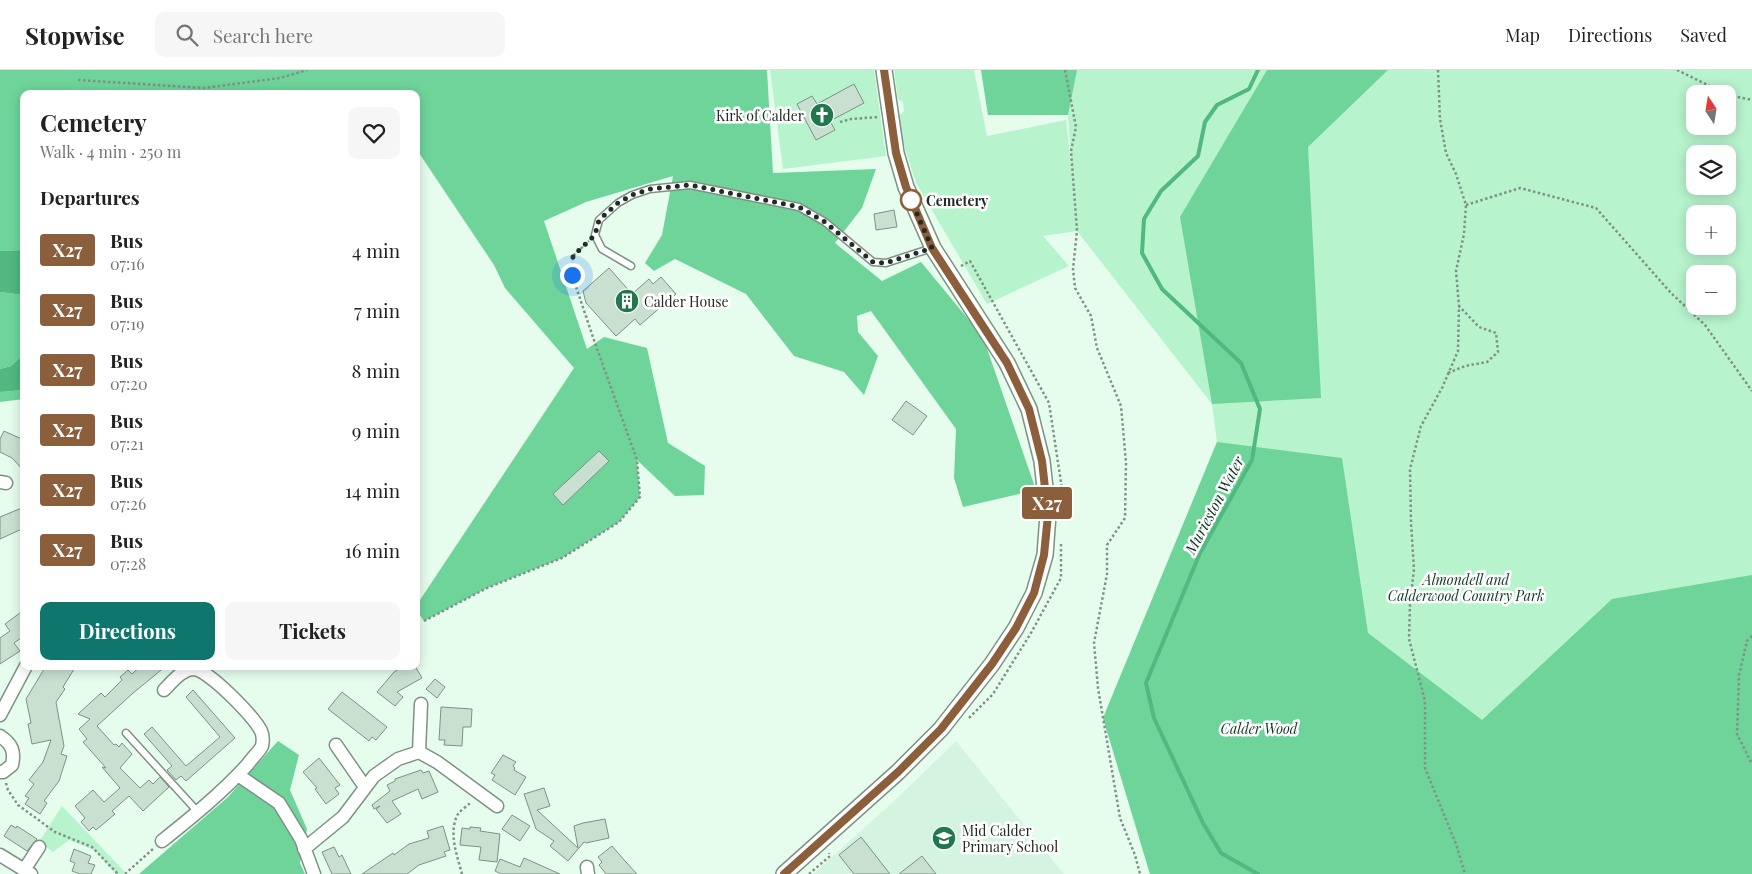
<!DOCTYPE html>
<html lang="en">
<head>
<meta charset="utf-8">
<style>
  :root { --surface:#fff; --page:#f6f6f6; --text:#222; --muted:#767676; --line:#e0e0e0; --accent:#0f766e }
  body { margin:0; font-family:"Playfair Display",serif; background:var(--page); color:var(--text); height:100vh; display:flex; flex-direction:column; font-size:19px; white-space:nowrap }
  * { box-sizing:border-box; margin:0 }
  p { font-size:16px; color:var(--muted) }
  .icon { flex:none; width:28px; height:28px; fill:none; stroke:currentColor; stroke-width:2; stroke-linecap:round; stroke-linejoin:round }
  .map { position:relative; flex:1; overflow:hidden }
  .details { position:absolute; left:20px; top:20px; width:400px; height:580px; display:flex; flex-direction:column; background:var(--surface); border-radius:10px; box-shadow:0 2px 12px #0003 }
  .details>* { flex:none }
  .badge { padding:0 10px; border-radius:4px; font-size:18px; line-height:32px }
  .needle { width:32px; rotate:348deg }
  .tools { position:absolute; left:1686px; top:15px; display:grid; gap:10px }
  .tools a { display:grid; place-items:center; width:50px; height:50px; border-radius:10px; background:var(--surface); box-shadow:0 2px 12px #0003; font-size:25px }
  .you { position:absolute; width:25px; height:25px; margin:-12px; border:4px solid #fff; border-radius:50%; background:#1a73e8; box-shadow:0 0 0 8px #1a73e833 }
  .map>.badge { position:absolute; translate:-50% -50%; box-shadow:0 0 0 2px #fff }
  h2 { padding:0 20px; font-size:19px; line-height:45px }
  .round { display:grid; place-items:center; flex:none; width:52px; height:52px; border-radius:10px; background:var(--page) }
  .overview { display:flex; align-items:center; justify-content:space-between; height:85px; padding:0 20px }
  h1 { font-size:24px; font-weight:700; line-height:38px }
  .primary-button { display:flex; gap:10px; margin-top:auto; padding:10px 20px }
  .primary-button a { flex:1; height:58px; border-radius:10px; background:var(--accent); color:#fff; font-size:20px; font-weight:700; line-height:58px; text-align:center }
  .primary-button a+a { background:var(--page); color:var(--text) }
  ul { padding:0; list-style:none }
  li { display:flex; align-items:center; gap:15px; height:60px; padding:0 20px }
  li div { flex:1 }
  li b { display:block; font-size:19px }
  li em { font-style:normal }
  li .badge { min-width:55px; font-weight:700; text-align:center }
  header { display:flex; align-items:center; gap:30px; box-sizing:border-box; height:70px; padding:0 25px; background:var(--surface); border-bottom:1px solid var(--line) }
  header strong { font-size:24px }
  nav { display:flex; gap:28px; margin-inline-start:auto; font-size:18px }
  .search { width:350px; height:45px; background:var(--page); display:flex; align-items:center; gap:12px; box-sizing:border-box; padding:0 18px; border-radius:10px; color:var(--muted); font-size:19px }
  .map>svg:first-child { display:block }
  .built { fill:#d5f4e0 }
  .green { fill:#b7f3cd; fill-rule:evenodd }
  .forest { fill:#6ed49a }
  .water { fill:#51b880 }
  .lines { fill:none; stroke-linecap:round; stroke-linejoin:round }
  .stream { stroke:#51b880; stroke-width:4 }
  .building { fill:#c9e0d1; stroke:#7d9284 }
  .service-casing { stroke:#7d9285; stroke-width:9 }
  .minor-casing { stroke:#7d9285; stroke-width:15 }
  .tertiary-casing { stroke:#7d9285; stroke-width:18 }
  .path { stroke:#829187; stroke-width:2.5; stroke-dasharray:2.5 2.5; stroke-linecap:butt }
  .service { stroke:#fff; stroke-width:6 }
  .minor { stroke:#fff; stroke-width:12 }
  .tertiary { stroke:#fff; stroke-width:15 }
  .line-casing { stroke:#fff; stroke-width:11 }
  .line { stroke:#8b5e3c; stroke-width:8 }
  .walk { stroke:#232b26; stroke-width:5; stroke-dasharray:0 9 }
  .stop-dot { fill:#fff; stroke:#8b5e3c; stroke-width:2.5 }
  .labels { text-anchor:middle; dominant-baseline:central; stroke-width:5; stroke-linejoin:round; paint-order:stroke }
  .poi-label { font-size:14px; fill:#232b26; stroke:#fff; text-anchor:start }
  .stop-label { font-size:14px; font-weight:bold; fill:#232b26; stroke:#fff; text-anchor:start }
  .park-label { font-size:14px; font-style:italic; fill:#0c3822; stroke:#fff }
  .water-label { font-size:15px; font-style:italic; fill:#06331d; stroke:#fff }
</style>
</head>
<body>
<header>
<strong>Stopwise</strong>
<div class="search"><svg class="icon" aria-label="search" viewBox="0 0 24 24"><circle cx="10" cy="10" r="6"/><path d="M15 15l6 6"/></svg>Search here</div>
<nav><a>Map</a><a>Directions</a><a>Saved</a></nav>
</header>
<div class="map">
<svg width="1752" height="804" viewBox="0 0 1752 804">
  <rect width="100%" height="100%" fill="#e6fdee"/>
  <path class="built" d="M 956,671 L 1064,804 L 813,804 L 893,732 Z"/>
  <path class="green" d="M 770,0 L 874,0 L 886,86 L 783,99 Z
    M 894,0 L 974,0 L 987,66 L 1066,50 L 1072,103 L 1068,45 L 988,45 L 981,0 L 1752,0 L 1752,804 L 1150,804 L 1103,648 L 1217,372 L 1212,334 L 1077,161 L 1043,166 L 1069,196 L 987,234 L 916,113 L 901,66 L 899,46 L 904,41 L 903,32 L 898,29 ZM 1695,24 L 1728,24 L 1728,56 L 1695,56 ZM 1695,84 L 1728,84 L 1728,116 L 1695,116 ZM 1695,144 L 1728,144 L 1728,176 L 1695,176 ZM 1695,204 L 1728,204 L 1728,236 L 1695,236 Z
    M 62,736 L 125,802 L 123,804 L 116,804 L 94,780 L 69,770 L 53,782 L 39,772 Z"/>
  <path class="forest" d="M 0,0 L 767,0 L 773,103 L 876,99 L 862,138 L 835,173 L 882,211 L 921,192 L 983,267 L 1036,420 L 963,437 L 954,408 L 956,359 L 871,241 L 857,246 L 858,262 L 878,286 L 864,325 L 844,302 L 794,286 L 746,224 L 675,189 L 654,201 L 645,193 L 662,165 L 673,106 L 586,132 L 544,151 L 587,279 L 604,267 L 647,278 L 668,373 L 705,396 L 704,425 L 675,426 L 637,390 L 640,427 L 619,452 L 562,488 L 487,518 L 424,551 L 416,540 L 416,536 L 574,298 L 505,218 L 494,195 L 419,83 L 416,81 L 416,24 L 24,24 L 24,180 L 0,181 Z
    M 981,0 L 1077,0 L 1068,45 L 988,45 Z
    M 1267,0 L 1388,0 L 1308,77 L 1321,328 L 1212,334 L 1180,147 Z
    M 0,222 L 24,225 L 24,284 L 11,296 L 0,299 Z
    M 24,320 L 24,329 L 0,332 L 0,322 Z
    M 1217,372 L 1342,388 L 1368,563 L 1482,650 L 1612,529 L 1752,505 L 1752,804 L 1150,804 L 1103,648 Z
    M 278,671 L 299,685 L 290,720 L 307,759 L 300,793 L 305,804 L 139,804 L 228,727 Z"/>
  <path class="water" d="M 24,180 L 24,225 L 0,222 L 0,181 Z
    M 24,284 L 24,320 L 0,322 L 0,299 L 11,296 Z"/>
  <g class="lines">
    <path class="stream" d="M 1258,0 L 1249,19 L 1217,35 L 1205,52 L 1198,86 L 1161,121 L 1144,149 L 1142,183 L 1162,219 L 1241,293 L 1260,339 L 1252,390 L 1200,483 L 1146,613 L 1154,648 L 1203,753 L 1221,783 L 1258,804"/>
  </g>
  <path class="building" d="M 854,14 L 864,33 L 830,51 L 835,60 L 816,70 L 797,34 L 812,26 L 817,34 Z
    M 894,140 L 897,157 L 876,160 L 874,144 Z
    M 609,198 L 632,224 L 649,209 L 653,214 L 661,207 L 676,224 L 640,255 L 635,249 L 616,266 L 586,233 L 583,221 Z
    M 906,331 L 927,346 L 913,365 L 892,350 Z
    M 4,361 L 24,370 L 24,401 L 12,388 L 0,382 L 0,369 Z
    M 599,381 L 609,391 L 563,435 L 553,424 Z
    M 24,437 L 24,458 L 0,469 L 0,447 Z
    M 24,540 L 24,566 L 14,573 L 20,581 L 0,594 L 0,568 L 10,561 L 5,554 Z
    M 46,596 L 76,596 L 63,617 L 65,619 L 56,632 L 64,676 L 61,684 L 67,686 L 59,711 L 44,731 L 47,733 L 40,744 L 25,734 L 29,728 L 25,726 L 34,714 L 29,710 L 43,692 L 51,670 L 32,674 L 28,654 L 31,653 L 26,629 Z
    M 141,596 L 166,596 L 132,624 L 97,656 L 114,675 L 116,674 L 119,677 L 122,673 L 132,684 L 120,698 L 140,718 L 149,710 L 153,714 L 160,707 L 169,717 L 143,741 L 129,726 L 112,741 L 115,744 L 96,760 L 93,757 L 89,761 L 81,752 L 85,748 L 75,736 L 93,720 L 104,732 L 120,718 L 102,697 L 106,698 L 83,672 L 87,669 L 79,659 L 90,649 L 78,644 L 101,623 L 105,627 L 122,610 L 120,607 L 128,600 L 132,604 Z
    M 403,596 L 415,596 L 422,608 L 397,622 L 403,627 L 395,636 L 377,622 L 394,602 Z
    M 435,609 L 445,617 L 437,628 L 426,619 Z
    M 193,620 L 235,668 L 186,711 L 181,706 L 176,710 L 167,700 L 172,696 L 144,664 L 152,657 L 186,696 L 220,667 L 186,627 Z
    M 342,622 L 387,657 L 376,670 L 372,667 L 369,671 L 328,639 Z
    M 441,637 L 472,639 L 471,657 L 463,657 L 462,676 L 444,675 L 445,670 L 439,670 Z
    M 503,685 L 516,692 L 513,696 L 515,698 L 514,700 L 526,707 L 515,725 L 492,710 L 495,705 L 491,703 Z
    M 319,688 L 340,715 L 335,718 L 339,724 L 326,734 L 315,719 L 317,718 L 303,702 Z
    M 421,700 L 423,703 L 429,701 L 438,722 L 422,729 L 418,719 L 392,731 L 401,744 L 387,753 L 376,739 L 380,736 L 374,739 L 372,735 L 390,721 L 387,715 L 395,711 L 395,709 Z
    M 544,718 L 550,736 L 537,740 L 578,778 L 574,756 L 583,753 L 605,749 L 609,768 L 586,773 L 584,772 L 568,791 L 550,776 L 554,771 L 536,759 L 524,724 Z
    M 512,745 L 530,756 L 520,771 L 502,759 Z
    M 11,755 L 16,758 L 17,756 L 37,769 L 27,781 L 4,766 Z
    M 443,756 L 450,780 L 444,782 L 446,786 L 419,795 L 407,804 L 362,804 L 393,783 L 394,785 L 409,774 L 429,768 L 427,761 Z
    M 470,757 L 481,758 L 480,761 L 500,764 L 497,792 L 479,790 L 481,777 L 460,775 L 462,758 L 470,759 Z
    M 861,767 L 890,804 L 854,804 L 839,785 Z
    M 612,776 L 625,791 L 637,804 L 606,804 L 599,795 L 602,792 L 598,787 Z
    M 334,777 L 339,787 L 342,785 L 351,804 L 332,804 L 322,782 Z
    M 74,779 L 91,786 L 88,793 L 95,795 L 91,804 L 80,804 L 72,801 L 75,793 L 70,791 Z
    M 922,786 L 936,804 L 899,804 Z
    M 524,788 L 560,804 L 501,804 L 495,801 L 500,789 L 520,797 Z"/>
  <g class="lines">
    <g class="service-casing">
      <path id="service" d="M 631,196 L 602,179 L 595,165 L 599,150 L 618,133 L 632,125 L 650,119 L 690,115 L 799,137 L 825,152 L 873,192 L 886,193 L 932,178
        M 126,663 L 198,742"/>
    </g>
    <g class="minor-casing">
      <path id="minor" d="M 0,412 L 6,413
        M 0,645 L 26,596
        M 0,666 C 12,674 15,681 12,695 L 3,702 L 0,702
        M 336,675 L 365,717
        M 419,682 L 421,634
        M 238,705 L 279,733 L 301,769 L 314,804
        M 162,771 C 192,747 223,722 248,694 C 252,688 259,682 262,676 C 263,671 263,665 261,661 C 254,647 209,600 194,599 C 182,599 172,612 164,620
        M 304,779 L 343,747 L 374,706 L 398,689 L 419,682 L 437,692 L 497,736
        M 0,785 L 31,804
        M 587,797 L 588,804
        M 24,800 L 39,777"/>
    </g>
    <g class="tertiary-casing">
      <path id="tertiary" d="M 784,804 L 898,702 L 941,659 L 992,594 L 1016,558 L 1034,523 L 1045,485 L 1048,445 L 1042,391 L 1029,339 L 1007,293 L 933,178 L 906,117 L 896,83 L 884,0"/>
    </g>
    <path class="path" d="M 1065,0 L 1076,57 L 1071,81 L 1077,161 L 1073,199 L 1075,218 L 1091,246 L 1097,278 L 1121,336 L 1126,393 L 1125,448 L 1107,475 L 1107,504 L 1094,573 L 1098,618 L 1120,748 L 1135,785 L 1140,804
      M 1438,0 L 1440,49 L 1446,83 L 1456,104 L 1466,135 L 1464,164 L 1456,201 L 1459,236 L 1458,281 L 1442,318 L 1421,356 L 1410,399 L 1411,453 L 1414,499 L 1410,534 L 1409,569 L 1425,631 L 1425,698 L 1456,774 L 1465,804
      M 1677,0 L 1726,24
      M 78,10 L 204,18 L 280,8 L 307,0
      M 1728,25 L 1752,30
      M 840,52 L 851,49 L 879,47
      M 1466,135 L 1520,118 L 1596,138 L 1671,223 L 1705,255 L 1752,321
      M 961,196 L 970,191 L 1049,333 L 1062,419 L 1062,431
      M 1448,303 L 1465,296 L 1487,292 L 1498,282 L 1496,263 L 1479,257 L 1459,236
      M 424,551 L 487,518 L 562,488 L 619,452 L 640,427 L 637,390 L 595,273 L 572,205 L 573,186 L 589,171
      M 1752,566 L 1747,571 L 1739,605 L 1737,664 L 1752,694
      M 969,648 L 993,624 L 1031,563 L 1061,508 L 1061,474
      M 6,713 L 8,720 L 18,735 L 55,762 L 92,777 L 118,804
      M 125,804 L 154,778
      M 462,804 C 457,785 448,762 458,744 C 461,740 467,736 470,733
      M 809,804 L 830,786 L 829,783"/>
    <use href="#service" class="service"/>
    <use href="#minor" class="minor"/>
    <use href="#tertiary" class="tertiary"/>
  </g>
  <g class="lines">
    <g class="line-casing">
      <path id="line" d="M 784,804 L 898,702 L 941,659 L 992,594 L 1016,558 L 1034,523 L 1044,485 L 1048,445 L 1042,391 L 1029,339 L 1007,293 L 932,178 L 906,117 L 896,83 L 884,0"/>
    </g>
    <use href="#line" class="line"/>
    <path class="walk" d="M 572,205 L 573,186 L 595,165 L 599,150 L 618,133 L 632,125 L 650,119 L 690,115 L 799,137 L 825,152 L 873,192 L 886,193 L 932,178 L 911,130"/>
  </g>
  <defs>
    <g id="church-disc" transform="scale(1.25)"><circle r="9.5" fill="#20784c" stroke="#fff"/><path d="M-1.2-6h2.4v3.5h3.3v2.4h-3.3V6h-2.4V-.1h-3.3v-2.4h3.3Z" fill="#fff"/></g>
    <g id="building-disc" transform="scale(1.25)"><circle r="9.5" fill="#20784c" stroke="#fff"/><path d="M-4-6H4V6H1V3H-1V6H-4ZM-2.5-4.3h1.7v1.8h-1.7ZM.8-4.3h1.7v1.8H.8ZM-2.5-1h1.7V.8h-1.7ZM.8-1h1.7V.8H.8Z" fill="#fff"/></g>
    <g id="school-disc" transform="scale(1.25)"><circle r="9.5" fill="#20784c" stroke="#fff"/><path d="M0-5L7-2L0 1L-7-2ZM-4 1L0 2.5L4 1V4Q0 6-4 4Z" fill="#fff"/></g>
  </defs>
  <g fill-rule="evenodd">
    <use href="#church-disc" x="822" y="45"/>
    <use href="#building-disc" x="627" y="231"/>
    <use href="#school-disc" x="944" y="768"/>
  </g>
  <circle class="stop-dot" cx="911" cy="130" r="10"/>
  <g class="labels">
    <g class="poi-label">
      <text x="804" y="45" text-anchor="end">Kirk of Calder</text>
      <text x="644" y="231">Calder House</text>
      <text x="962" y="760">Mid Calder<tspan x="962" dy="16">Primary School</tspan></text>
    </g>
    <g class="stop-label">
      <text x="926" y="130">Cemetery</text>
    </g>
    <g class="park-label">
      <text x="1466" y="509">Almondell and<tspan x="1466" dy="16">Calderwood Country Park</tspan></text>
      <text x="1259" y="658">Calder Wood</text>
    </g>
    <g class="water-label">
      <text transform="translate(1214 435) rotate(-62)">Murieston Water</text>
    </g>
  </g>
</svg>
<div class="tools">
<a><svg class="needle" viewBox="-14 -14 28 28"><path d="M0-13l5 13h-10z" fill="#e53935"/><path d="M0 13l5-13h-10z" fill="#767676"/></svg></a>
<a><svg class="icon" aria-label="layers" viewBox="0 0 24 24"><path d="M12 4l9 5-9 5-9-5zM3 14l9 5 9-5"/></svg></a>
<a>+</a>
<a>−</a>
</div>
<div class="you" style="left:572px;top:205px"></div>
<b class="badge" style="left:1047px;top:433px;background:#8b5e3c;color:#fff">X27</b>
<section class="details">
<div class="overview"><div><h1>Cemetery</h1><p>Walk · 4 min · 250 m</p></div><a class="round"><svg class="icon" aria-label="heart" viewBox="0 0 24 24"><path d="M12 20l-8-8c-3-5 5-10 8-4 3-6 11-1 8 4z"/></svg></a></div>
<h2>Departures</h2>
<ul>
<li><span class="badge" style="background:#8b5e3c;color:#fff">X27</span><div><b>Bus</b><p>07:16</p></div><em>4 min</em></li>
<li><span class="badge" style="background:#8b5e3c;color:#fff">X27</span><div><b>Bus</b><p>07:19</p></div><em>7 min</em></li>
<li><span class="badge" style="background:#8b5e3c;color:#fff">X27</span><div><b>Bus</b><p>07:20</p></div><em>8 min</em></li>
<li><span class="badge" style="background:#8b5e3c;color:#fff">X27</span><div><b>Bus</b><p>07:21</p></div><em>9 min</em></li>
<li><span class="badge" style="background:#8b5e3c;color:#fff">X27</span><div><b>Bus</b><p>07:26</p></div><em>14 min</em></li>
<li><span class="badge" style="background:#8b5e3c;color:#fff">X27</span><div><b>Bus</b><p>07:28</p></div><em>16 min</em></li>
</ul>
<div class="primary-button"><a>Directions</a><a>Tickets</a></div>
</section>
</div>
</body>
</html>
